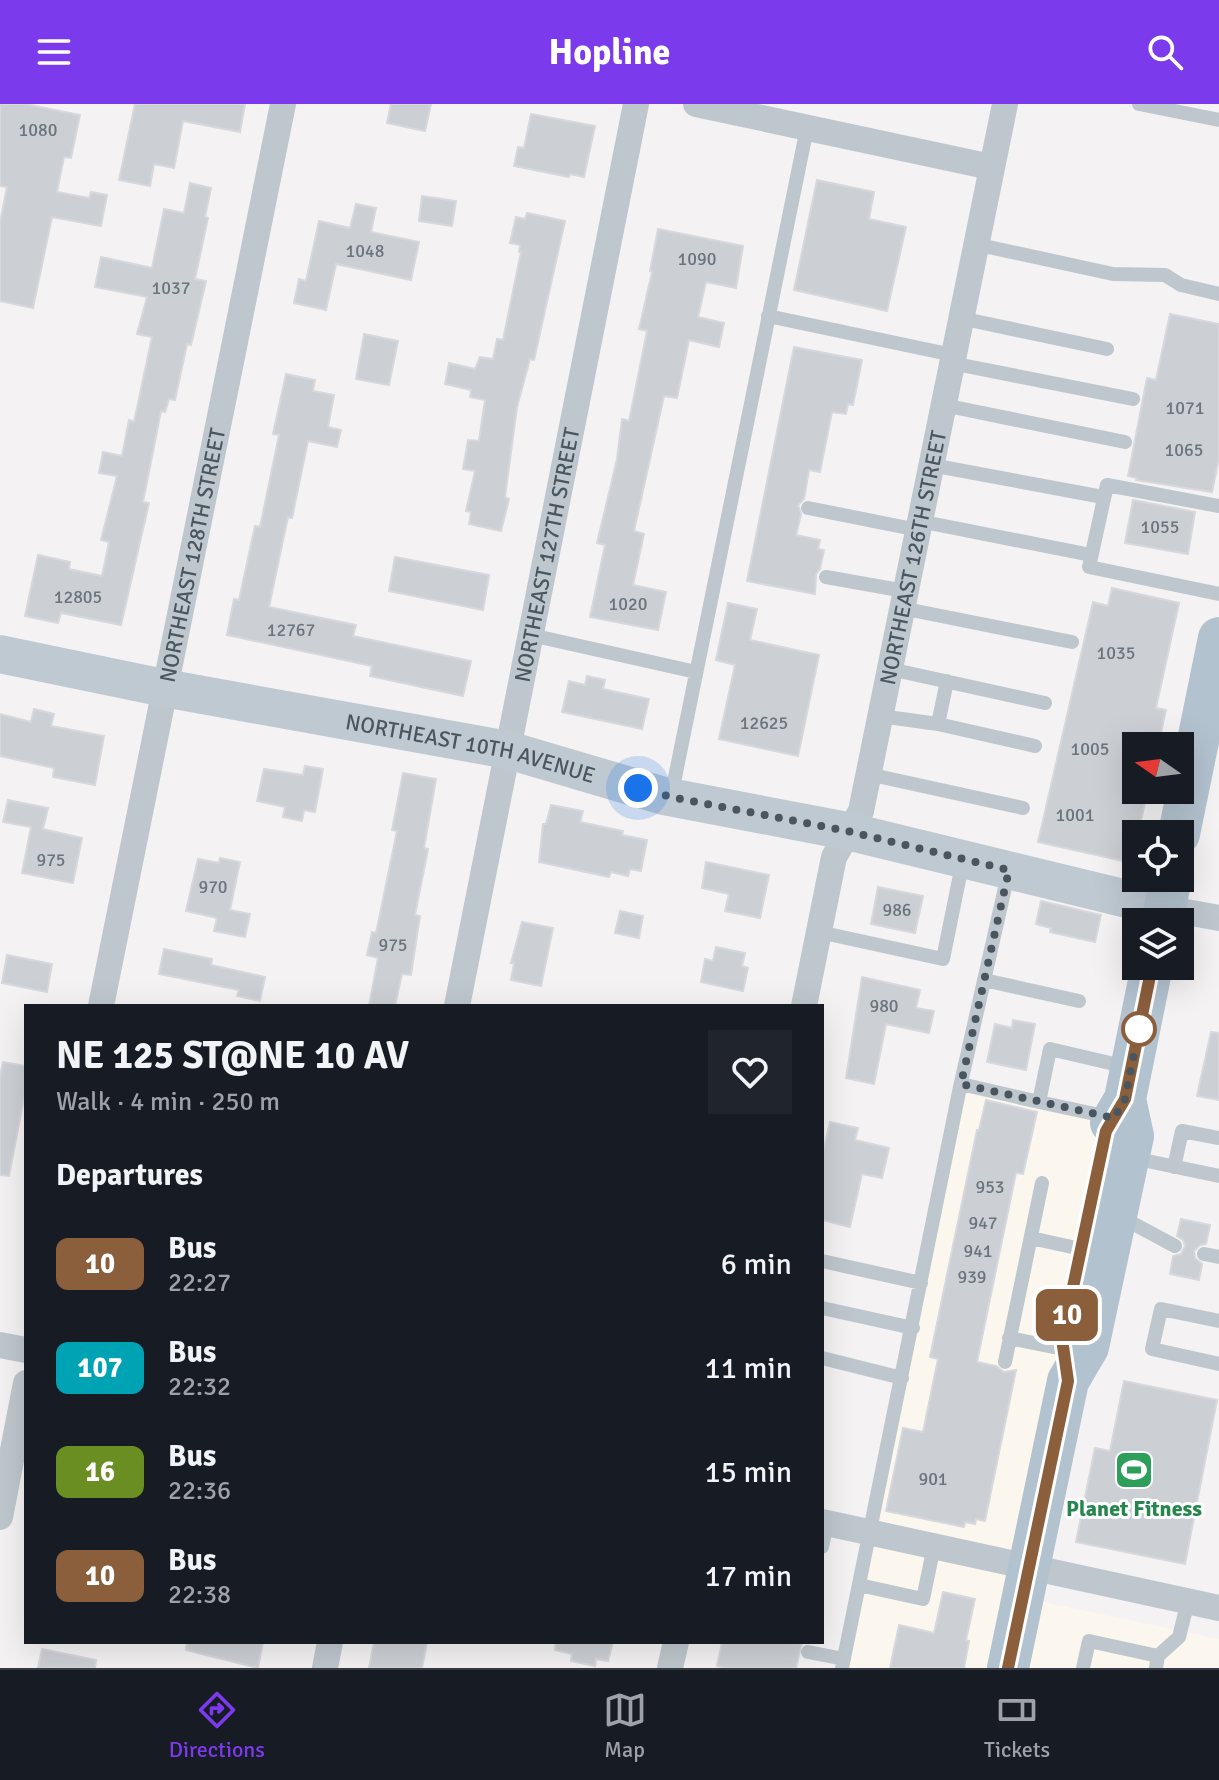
<!DOCTYPE html>
<html lang="en">
<head>
<meta charset="utf-8">
<style>
  :root { --surface:#171b24; --page:#20242c; --text:#f1f3f6; --muted:#9ea1a6; --line:#363941; --accent:#7c3aed }
  body { margin:0; font-family:Signika,sans-serif; background:var(--page); color:var(--text); height:100vh; display:flex; flex-direction:column; font-size:30px; white-space:nowrap }
  * { box-sizing:border-box; margin:0 }
  p { font-size:26px; color:var(--muted) }
  .icon { flex:none; width:44px; height:44px; fill:none; stroke:currentColor; stroke-width:2; stroke-linecap:round; stroke-linejoin:round }
  .map { position:relative; flex:1; overflow:hidden }
  .drawer { position:absolute; left:24px; top:900px; width:800px; height:640px; display:flex; flex-direction:column; background:var(--surface); border-radius:0px; box-shadow:0 8px 32px #0002 }
  .drawer>* { flex:none }
  .badge { padding:0 16px; border-radius:12px; font-size:28px; line-height:52px }
  .needle { width:52px; rotate:284deg }
  .buttons { position:absolute; left:1122px; top:628px; display:grid; gap:16px }
  .buttons a { display:grid; place-items:center; width:72px; height:72px; border-radius:0px; background:var(--surface); box-shadow:0 8px 32px #0002; font-size:40px }
  .you { position:absolute; width:40px; height:40px; margin:-20px; border:6px solid #fff; border-radius:50%; background:#1a73e8; box-shadow:0 0 0 12px #1a73e833 }
  .map>.badge { position:absolute; translate:-50% -50%; box-shadow:0 0 0 4px #fff }
  h2 { padding:0 32px; font-size:30px; line-height:72px }
  .round { display:grid; place-items:center; flex:none; width:84px; height:84px; border-radius:0px; background:var(--page) }
  .overview { display:flex; align-items:center; justify-content:space-between; height:136px; padding:0 32px }
  h1 { font-size:38px; font-weight:700; line-height:60px }
  ul { padding:0; list-style:none }
  li { display:flex; align-items:center; gap:24px; height:104px; padding:0 32px }
  li div { flex:1 }
  li b { display:block; font-size:30px }
  li em { font-style:normal }
  li .badge { min-width:88px; font-weight:700; text-align:center }
  header { display:flex; justify-content:space-between; align-items:center; height:104px; padding:0 32px; background:var(--accent); color:#fff; font-size:36px; font-weight:700 }
  .dock { display:flex; justify-content:space-around; align-items:center; height:112px; border-top:2px solid var(--line); background:var(--surface); font-size:22px; color:var(--muted) }
  .dock a { display:grid; justify-items:center; gap:4px }
  .dock .current { color:var(--accent) }
  .map>svg:first-child { display:block }
  .commercial { fill:#fcf7ee }
  .building { fill:#cccfd4; stroke:#d6d8dd; stroke-width:2 }
  .lines { fill:none; stroke-linecap:round; stroke-linejoin:round }
  .lane { stroke:#bec7cd; stroke-width:14 }
  .street { stroke:#bec7cd; stroke-width:26 }
  .secondary { stroke:#bfc9d2; stroke-width:38 }
  .primary { stroke:#b3c2cf; stroke-width:42 }
  .line-casing { stroke:#fff; stroke-width:18 }
  .line { stroke:#8b5e3c; stroke-width:12 }
  .walk { stroke:#4a565f; stroke-width:8; stroke-dasharray:0 14.4 }
  .stop-dot { fill:#fff; stroke:#8b5e3c; stroke-width:4 }
  .labels { text-anchor:middle; dominant-baseline:central; stroke-width:6; stroke-linejoin:round; paint-order:stroke }
  .number-label { font-size:18px; fill:#6a747c }
  .street-label { font-size:22px; fill:#4a565f; stroke:#fff }
  .leisure-label { font-size:22px; font-weight:bold; fill:#27864d; stroke:#fff }
</style>
</head>
<body>
<header><svg class="icon" aria-label="menu" viewBox="0 0 24 24"><path d="M4 6h16M4 12h16M4 18h16"/></svg>Hopline<svg class="icon" aria-label="search" viewBox="0 0 24 24"><circle cx="10" cy="10" r="6"/><path d="M15 15l6 6"/></svg></header>
<div class="map">
<svg width="1219" height="1564" viewBox="0 0 1219 1564">
  <rect width="100%" height="100%" fill="#f4f2f2"/>
  <path class="commercial" d="M 953,981 L 1123,1020 L 1019,1493 L 1219,1535 L 1219,1564 L 837,1564 Z"/>
  <path class="building" d="M 0,0 L 25,0 L 80,11 L 71,54 L 64,53 L 57,88 L 89,94 L 91,88 L 107,91 L 101,122 L 52,113 L 33,204 L 0,197 L 0,119 L 7,83 L 0,82 Z
    M 135,0 L 245,0 L 240,28 L 183,17 L 174,64 L 154,60 L 150,82 L 119,76 Z
    M 391,0 L 431,0 L 425,27 L 387,19 Z
    M 531,10 L 595,22 L 584,73 L 570,70 L 569,73 L 514,62 L 518,43 L 524,44 Z
    M 817,76 L 874,88 L 869,115 L 906,123 L 887,207 L 794,186 Z
    M 190,79 L 211,84 L 205,113 L 208,114 L 195,175 L 206,177 L 191,241 L 187,240 L 175,296 L 169,295 L 165,308 L 161,307 L 143,398 L 149,399 L 121,521 L 61,509 L 58,519 L 25,512 L 38,451 L 70,458 L 69,465 L 102,472 L 109,438 L 101,436 L 117,372 L 99,369 L 103,348 L 122,352 L 129,316 L 134,318 L 152,233 L 137,230 L 147,193 L 95,183 L 101,153 L 152,164 L 164,105 L 184,109 Z
    M 422,92 L 456,97 L 452,122 L 419,117 Z
    M 356,100 L 376,104 L 371,128 L 419,138 L 411,176 L 336,160 L 326,206 L 294,199 L 299,175 L 306,177 L 319,117 L 350,124 Z
    M 527,109 L 565,117 L 534,256 L 530,255 L 517,303 L 505,393 L 509,395 L 501,427 L 469,420 L 471,408 L 466,407 L 475,367 L 463,365 L 468,336 L 479,337 L 485,296 L 470,293 L 471,286 L 445,280 L 449,259 L 475,265 L 480,253 L 493,255 L 497,235 L 503,236 L 521,148 L 519,148 L 520,141 L 510,139 L 516,113 L 525,115 Z
    M 658,125 L 743,142 L 736,184 L 706,178 L 698,213 L 724,219 L 719,243 L 689,236 L 677,294 L 664,292 L 634,427 L 644,430 L 633,481 L 666,488 L 658,526 L 590,513 L 605,441 L 597,439 L 617,355 L 622,315 L 629,317 L 647,227 L 639,225 L 652,168 L 650,167 Z
    M 1170,210 L 1219,220 L 1219,354 L 1212,388 L 1136,376 L 1137,374 L 1128,372 L 1147,274 L 1156,276 Z
    M 364,230 L 398,237 L 389,281 L 356,275 Z
    M 794,243 L 862,256 L 853,301 L 848,300 L 846,310 L 832,308 L 820,368 L 809,366 L 804,395 L 798,401 L 801,410 L 796,431 L 820,436 L 818,445 L 824,446 L 820,465 L 816,470 L 815,490 L 747,477 Z
    M 286,270 L 315,276 L 313,287 L 334,291 L 328,323 L 341,326 L 337,343 L 308,337 L 292,414 L 288,413 L 269,503 L 356,521 L 353,532 L 471,557 L 463,592 L 370,572 L 372,562 L 227,531 L 234,495 L 239,496 L 255,422 L 260,423 L 279,331 L 273,330 Z
    M 1133,396 L 1195,408 L 1188,450 L 1125,439 Z
    M 395,453 L 489,471 L 483,506 L 389,487 Z
    M 1112,484 L 1179,499 L 1156,604 L 1166,606 L 1158,642 L 1136,642 L 1136,686 L 1148,686 L 1138,730 L 1136,730 L 1132,759 L 1038,738 L 1093,498 L 1108,502 Z
    M 728,499 L 757,505 L 750,536 L 819,551 L 798,652 L 719,635 L 735,561 L 716,556 Z
    M 587,572 L 605,576 L 603,585 L 649,595 L 642,625 L 562,608 L 569,577 L 585,581 Z
    M 34,605 L 54,610 L 51,622 L 104,632 L 95,681 L 53,673 L 54,664 L 0,652 L 0,610 L 31,618 Z
    M 305,662 L 323,665 L 315,708 L 304,706 L 302,717 L 283,713 L 285,703 L 257,697 L 264,665 L 303,671 Z
    M 403,669 L 436,675 L 424,744 L 428,745 L 415,811 L 420,812 L 411,871 L 402,870 L 395,902 L 369,902 L 378,854 L 367,851 L 372,828 L 376,829 L 397,727 L 392,726 Z
    M 8,696 L 48,704 L 43,725 L 82,734 L 73,779 L 22,769 L 31,723 L 3,718 Z
    M 551,701 L 583,707 L 580,718 L 623,727 L 622,731 L 647,736 L 641,767 L 630,765 L 628,772 L 611,768 L 609,773 L 539,758 L 543,720 L 546,720 Z
    M 220,754 L 240,758 L 230,806 L 250,810 L 245,833 L 214,827 L 217,814 L 186,807 L 198,755 L 219,759 Z
    M 706,758 L 769,771 L 760,814 L 725,807 L 729,790 L 702,784 Z
    M 878,783 L 923,792 L 915,829 L 871,820 Z
    M 1041,797 L 1101,811 L 1095,838 L 1050,828 L 1051,824 L 1036,820 Z
    M 620,807 L 643,812 L 639,834 L 615,829 Z
    M 522,818 L 553,824 L 541,882 L 511,876 L 514,859 L 511,859 Z
    M 716,843 L 745,849 L 742,862 L 748,864 L 743,887 L 701,878 L 705,855 L 713,857 Z
    M 164,845 L 212,855 L 211,861 L 265,873 L 260,897 L 237,892 L 239,886 L 159,870 Z
    M 7,851 L 52,860 L 47,888 L 2,879 Z
    M 862,873 L 920,886 L 916,904 L 934,907 L 929,929 L 886,920 L 874,980 L 846,974 Z
    M 1013,916 L 1035,920 L 1026,966 L 987,958 L 995,920 L 1012,924 Z
    M 1211,928 L 1219,929 L 1219,996 L 1197,992 Z
    M 3,958 L 26,962 L 26,984 L 9,1072 L 0,1071 L 0,972 Z
    M 986,996 L 1037,1008 L 1023,1070 L 1016,1069 L 977,1258 L 996,1262 L 1004,1268 L 1016,1266 L 985,1417 L 976,1415 L 975,1420 L 965,1418 L 964,1423 L 886,1407 L 903,1324 L 923,1328 L 938,1255 L 930,1253 L 977,1026 L 979,1026 Z
    M 830,1018 L 858,1024 L 855,1036 L 889,1044 L 882,1074 L 862,1070 L 850,1123 L 822,1116 L 822,1053 Z
    M 1181,1115 L 1210,1121 L 1206,1140 L 1200,1141 L 1194,1147 L 1195,1154 L 1202,1160 L 1199,1176 L 1170,1170 L 1173,1152 L 1181,1150 L 1185,1142 L 1183,1136 L 1177,1132 Z
    M 1124,1277 L 1217,1296 L 1185,1460 L 1076,1438 L 1095,1344 L 1110,1347 Z
    M 943,1488 L 975,1495 L 966,1536 L 969,1537 L 964,1564 L 890,1564 L 899,1521 L 934,1529 Z
    M 187,1538 L 263,1538 L 258,1564 L 186,1546 Z
    M 374,1538 L 427,1538 L 422,1564 L 369,1564 Z
    M 556,1538 L 613,1538 L 608,1557 L 596,1555 L 595,1562 L 571,1557 L 572,1550 L 555,1546 Z
    M 722,1538 L 802,1538 L 796,1564 L 728,1564 L 717,1562 Z
    M 42,1545 L 96,1556 L 95,1564 L 38,1564 Z"/>
  <g class="lines">
    <path class="lane" d="M 1139,0 L 1219,16
      M 975,140 L 1113,170 L 1165,171 L 1181,181 L 1219,190
      M 768,212 L 953,251
      M 960,214 L 1107,245
      M 951,259 L 1133,295
      M 943,301 L 1125,338
      M 931,361 L 1103,393
      M 1219,402 L 1107,381 L 1089,463 L 1219,490
      M 808,404 L 918,426
      M 919,417 L 1091,451
      M 826,473 L 905,487
      M 901,504 L 1072,538
      M 531,531 L 696,568
      M 890,565 L 1045,599
      M 880,612 L 938,620 L 1035,642
      M 938,620 L 947,577
      M 868,670 L 1023,704
      M 671,693 L 807,24
      M 819,828 L 943,855 L 963,756
      M 984,876 L 1079,897
      M 961,980 L 1039,998 L 1050,945 L 1127,963
      M 1039,998 L 1109,1013
      M 1133,1054 L 1219,1072
      M 1174,1063 L 1182,1027 L 1219,1034
      M 1119,1112 L 1175,1142
      M 1031,1134 L 1081,1145
      M 1204,1150 L 1219,1153
      M 822,1157 L 921,1179
      M 822,1204 L 913,1224
      M 1219,1217 L 1161,1205 L 1152,1245 L 1219,1260
      M 1009,1234 L 1063,1245
      M 822,1254 L 902,1274
      M 1005,1258 L 1042,1079
      M 822,1443 L 827,1419
      M 859,1481 L 923,1495 L 934,1442
      M 808,1548 L 844,1555
      M 842,1564 L 960,983 L 1009,766
      M 1083,1564 L 1089,1537 L 1158,1552
      M 1156,1564 L 1158,1552 L 1179,1533 L 1188,1497"/>
    <g class="street">
      <path d="M 696,0 L 991,63"/>
      <path d="M 1164,804 L 1219,814"/>
      <path id="s1" d="M 101,902 L 283,0"/>
      <path id="s2" d="M 457,902 L 636,0"/>
      <path id="s3" d="M 804,902 L 834,753 L 861,707 L 1005,0"/>
      <path d="M 0,1241 L 26,1246"/>
      <path d="M 0,1413 L 26,1279"/>
      <path d="M 822,1418 L 1219,1504"/>
      <path d="M 325,1564 L 330,1538"/>
      <path d="M 670,1564 L 676,1538"/>
    </g>
    <path class="secondary" id="s4" d="M 0,550 L 164,584 L 508,646 L 664,692 L 847,727 L 1164,804"/>
    <path class="primary" d="M 1179,730 L 1219,534
      M 1162,818 L 1171,774
      M 1111,1019 L 1125,995 L 1152,862
      M 1008,1564 L 1068,1277 L 1088,1243 L 1133,1032 L 1125,995"/>
  </g>
  <g class="lines">
    <g class="line-casing">
      <path id="line" d="M 1008,1564 L 1068,1277 L 1062,1235 L 1106,1027 L 1125,995 L 1152,862"/>
    </g>
    <use href="#line" class="line"/>
    <path class="walk" d="M 638,684 L 671,693 L 847,727 L 1009,766 L 961,980 L 1114,1014 L 1125,995 L 1139,925"/>
  </g>
  <defs>
    <g id="stadium-square" transform="scale(2)"><rect x="-9" y="-9" width="18" height="18" rx="4" fill="#2e9e5b" stroke="#fff"/><path d="M0-5a6.5 5 0 1 0 0 10a6.5 5 0 1 0 0-10ZM-3.5-1.8h7v3.6h-7Z" fill="#fff"/></g>
  </defs>
  <g fill-rule="evenodd">
    <use href="#stadium-square" x="1134" y="1366"/>
  </g>
  <circle class="stop-dot" cx="1139" cy="925" r="16"/>
  <g class="labels">
    <g class="number-label">
      <text x="38" y="26">1080</text>
      <text x="365" y="147">1048</text>
      <text x="697" y="155">1090</text>
      <text x="171" y="184">1037</text>
      <text x="1185" y="304">1071</text>
      <text x="1184" y="346">1065</text>
      <text x="1160" y="423">1055</text>
      <text x="78" y="493">12805</text>
      <text x="628" y="500">1020</text>
      <text x="291" y="526">12767</text>
      <text x="1116" y="549">1035</text>
      <text x="764" y="619">12625</text>
      <text x="1090" y="645">1005</text>
      <text x="1075" y="711">1001</text>
      <text x="51" y="756">975</text>
      <text x="213" y="783">970</text>
      <text x="897" y="806">986</text>
      <text x="393" y="841">975</text>
      <text x="884" y="902">980</text>
      <text x="990" y="1083">953</text>
      <text x="983" y="1119">947</text>
      <text x="978" y="1147">941</text>
      <text x="972" y="1173">939</text>
      <text x="933" y="1375">901</text>
    </g>
    <g class="street-label">
      <text stroke="none"><textPath href="#s1" startOffset="460">NORTHEAST 128TH STREET</textPath></text>
      <text stroke="none"><textPath href="#s2" startOffset="460">NORTHEAST 127TH STREET</textPath></text>
      <text stroke="none"><textPath href="#s3" startOffset="464">NORTHEAST 126TH STREET</textPath></text>
      <text stroke="none"><textPath href="#s4" startOffset="480">NORTHEAST 10TH AVENUE</textPath></text>
    </g>
    <g class="leisure-label">
      <text x="1134" y="1404">Planet Fitness</text>
    </g>
  </g>
</svg>
<div class="buttons">
<a><svg class="needle" viewBox="-14 -14 28 28"><path d="M0-13l5 13h-10z" fill="#e53935"/><path d="M0 13l5-13h-10z" fill="#9ea1a6"/></svg></a>
<a><svg class="icon" aria-label="locate" viewBox="0 0 24 24"><circle cx="12" cy="12" r="6"/><path d="M12 2v4M12 18v4M2 12h4M18 12h4"/></svg></a>
<a><svg class="icon" aria-label="layers" viewBox="0 0 24 24"><path d="M12 4l9 5-9 5-9-5zM3 14l9 5 9-5"/></svg></a>
</div>
<div class="you" style="left:638px;top:684px"></div>
<b class="badge" style="left:1067px;top:1211px;background:#8b5e3c;color:#fff">10</b>
<section class="drawer">
<div class="overview"><div><h1>NE 125 ST@NE 10 AV</h1><p>Walk · 4 min · 250 m</p></div><a class="round"><svg class="icon" aria-label="heart" viewBox="0 0 24 24"><path d="M12 20l-8-8c-3-5 5-10 8-4 3-6 11-1 8 4z"/></svg></a></div>
<h2>Departures</h2>
<ul>
<li><span class="badge" style="background:#8b5e3c;color:#fff">10</span><div><b>Bus</b><p>22:27</p></div><em>6 min</em></li>
<li><span class="badge" style="background:#00a3b4;color:#fff">107</span><div><b>Bus</b><p>22:32</p></div><em>11 min</em></li>
<li><span class="badge" style="background:#6b8e23;color:#fff">16</span><div><b>Bus</b><p>22:36</p></div><em>15 min</em></li>
<li><span class="badge" style="background:#8b5e3c;color:#fff">10</span><div><b>Bus</b><p>22:38</p></div><em>17 min</em></li>
</ul>
</section>
</div>
<nav class="dock">
<a class="current"><svg class="icon" aria-label="directions" viewBox="0 0 24 24"><path d="M12 3l9 9-9 9-9-9zM9 14v-3h6M13 9l2 2-2 2"/></svg>Directions</a>
<a><svg class="icon" aria-label="map" viewBox="0 0 24 24"><path d="M3 6l6-2 6 2 6-2v14l-6 2-6-2-6 2zM9 4v14M15 6v14"/></svg>Map</a>
<a><svg class="icon" aria-label="tickets" viewBox="0 0 24 24"><path d="M3 7h18v10H3zM15 7v10"/></svg>Tickets</a>
</nav>
</body>
</html>
